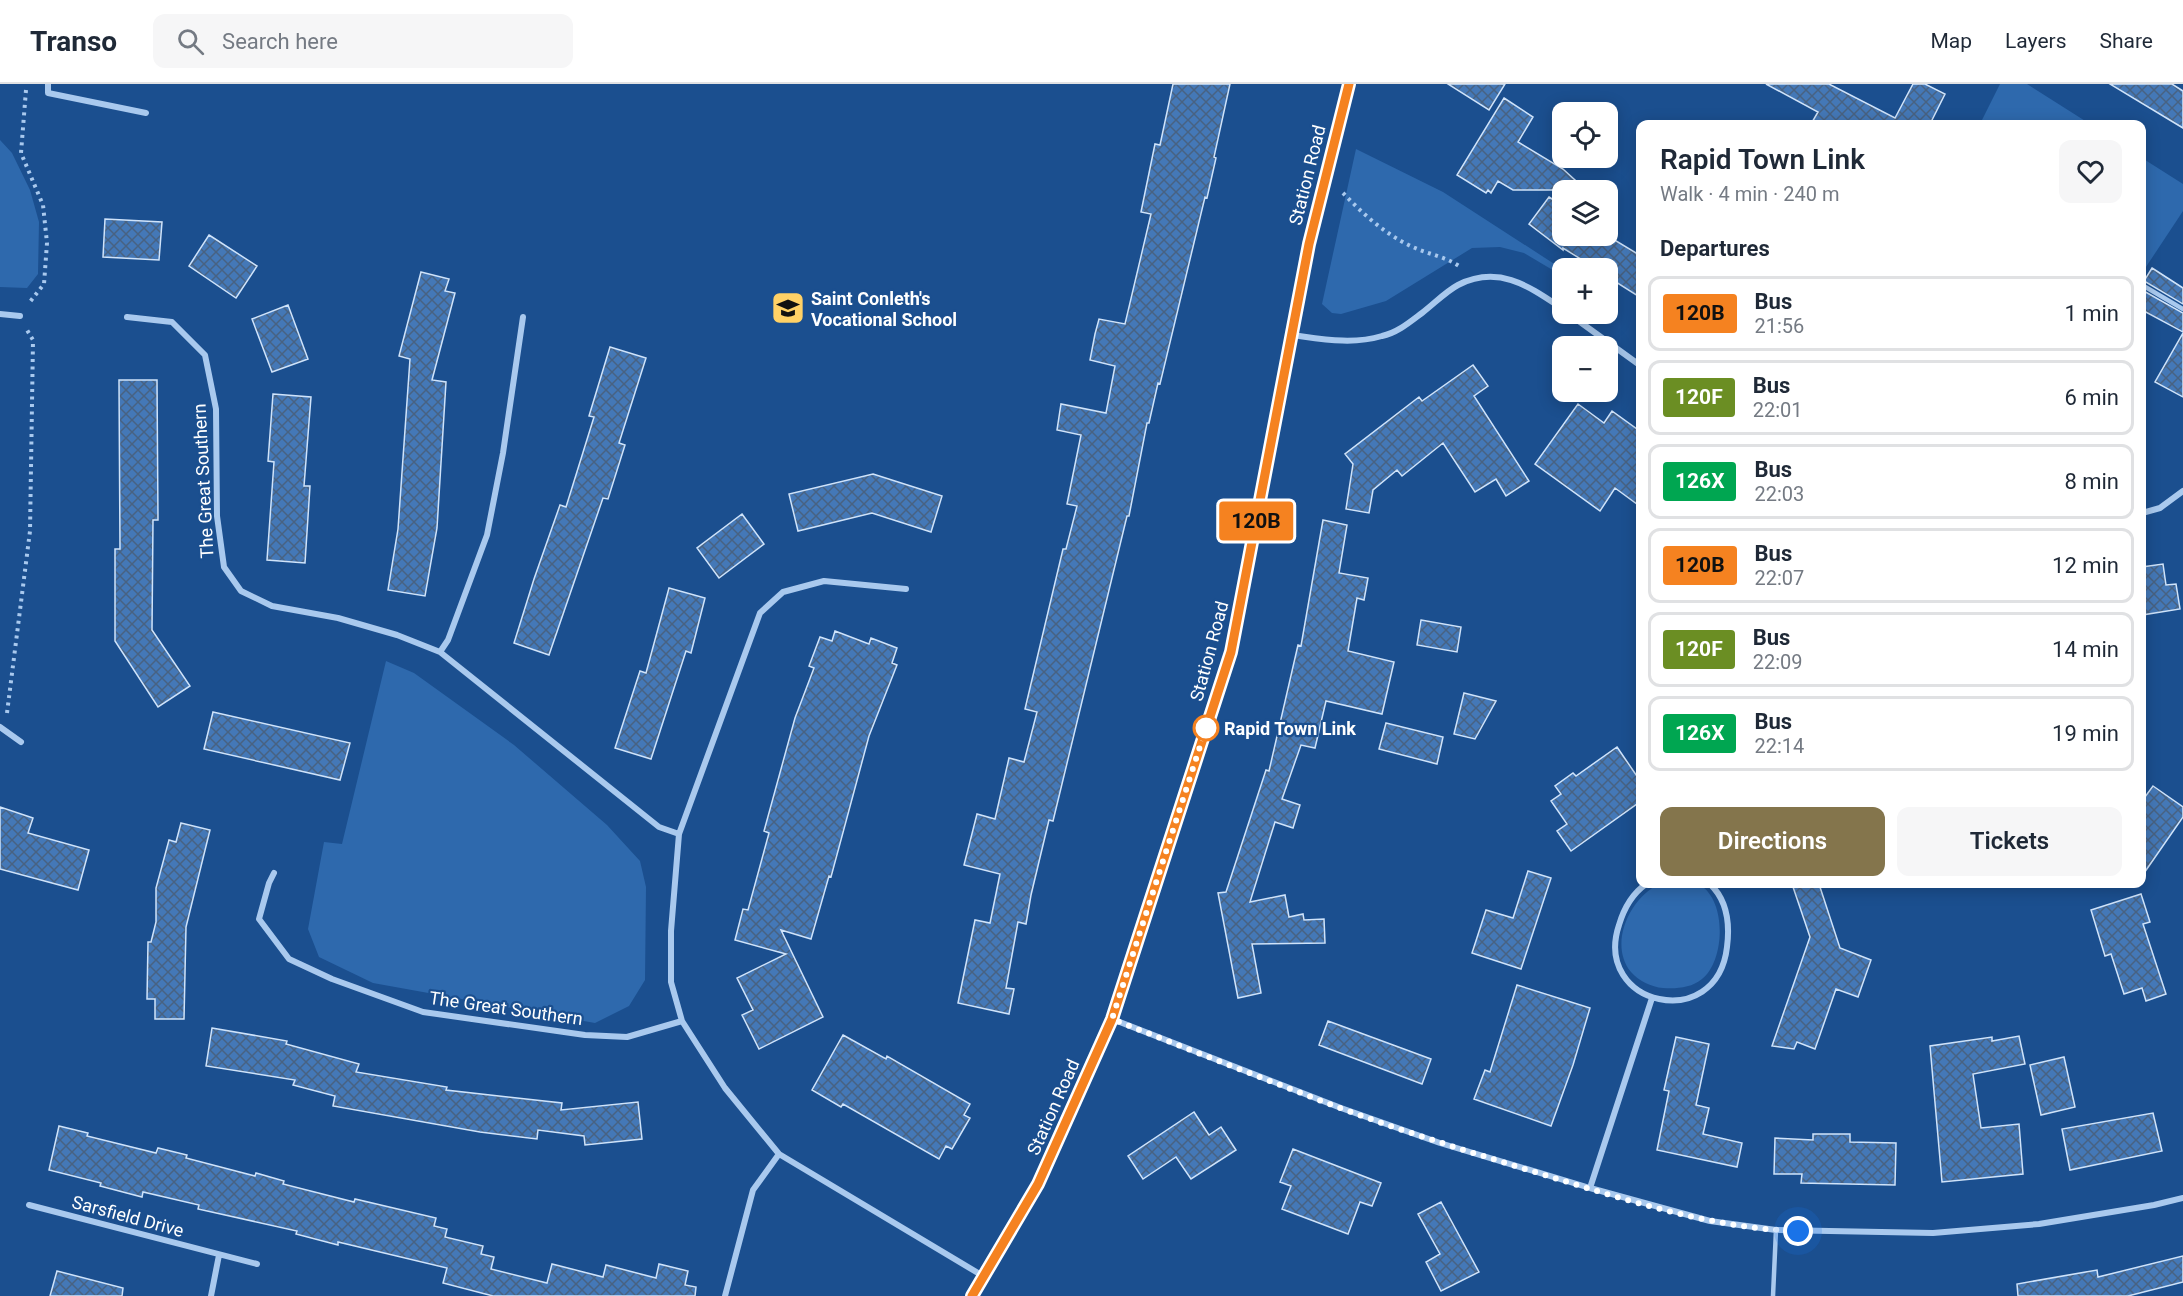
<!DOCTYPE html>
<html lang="en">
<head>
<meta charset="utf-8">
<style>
  :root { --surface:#fff; --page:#f6f6f7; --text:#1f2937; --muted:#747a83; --line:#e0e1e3; --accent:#84754c }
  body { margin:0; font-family:Roboto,sans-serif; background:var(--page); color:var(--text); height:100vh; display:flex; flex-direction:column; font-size:22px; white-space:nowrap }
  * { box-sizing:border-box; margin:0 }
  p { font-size:20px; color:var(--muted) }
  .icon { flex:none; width:33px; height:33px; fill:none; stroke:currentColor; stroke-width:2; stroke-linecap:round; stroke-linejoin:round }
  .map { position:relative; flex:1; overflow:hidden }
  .drawer { position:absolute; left:1636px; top:36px; width:510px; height:768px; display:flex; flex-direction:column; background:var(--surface); border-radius:12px; box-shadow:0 3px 15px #0003 }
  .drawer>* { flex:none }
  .badge { padding:0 12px; border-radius:4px; font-size:21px; line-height:39px }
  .tools { position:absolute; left:1552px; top:18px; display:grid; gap:12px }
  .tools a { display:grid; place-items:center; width:66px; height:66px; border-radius:12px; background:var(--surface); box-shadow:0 3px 15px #0003; font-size:30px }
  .you { position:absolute; width:30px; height:30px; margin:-15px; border:4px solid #fff; border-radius:50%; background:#1a73e8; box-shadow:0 0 0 9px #1a73e833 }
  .map>.badge { position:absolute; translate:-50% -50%; box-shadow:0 0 0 3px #fff }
  h2 { padding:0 24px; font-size:22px; line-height:54px }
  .round { display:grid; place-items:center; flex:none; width:63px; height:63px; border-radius:12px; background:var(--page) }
  .overview { display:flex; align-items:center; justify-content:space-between; height:102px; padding:0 24px }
  h1 { font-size:28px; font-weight:600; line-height:45px }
  .cta { display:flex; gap:12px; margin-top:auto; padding:12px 24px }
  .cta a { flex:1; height:69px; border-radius:12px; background:var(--accent); color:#fff; font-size:24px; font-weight:600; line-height:69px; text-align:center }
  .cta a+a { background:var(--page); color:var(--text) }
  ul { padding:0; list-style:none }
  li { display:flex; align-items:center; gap:18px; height:75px; margin:0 12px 9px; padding:0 12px; border:3px solid var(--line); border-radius:12px }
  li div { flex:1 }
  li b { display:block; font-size:22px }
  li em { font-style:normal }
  li .badge { min-width:66px; font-weight:700; text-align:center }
  header { display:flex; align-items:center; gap:36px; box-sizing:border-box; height:84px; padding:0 30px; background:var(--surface); border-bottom:2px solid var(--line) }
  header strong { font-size:28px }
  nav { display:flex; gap:33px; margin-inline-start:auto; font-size:21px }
  .search { width:420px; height:54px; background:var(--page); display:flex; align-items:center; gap:15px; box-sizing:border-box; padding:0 21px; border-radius:12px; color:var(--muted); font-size:22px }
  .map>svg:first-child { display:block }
  .green { fill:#2e69ad }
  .building { fill:url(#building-cross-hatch); stroke:#cfe3fa; stroke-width:1.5 }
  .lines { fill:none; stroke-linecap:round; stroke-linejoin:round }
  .path { stroke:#a9c9ee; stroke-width:4; stroke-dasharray:3 4.5; stroke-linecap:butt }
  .lane { stroke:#a9c9ee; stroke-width:4.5 }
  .street { stroke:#a9c9ee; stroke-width:6 }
  .secondary { stroke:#d6e6fa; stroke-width:12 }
  .line-casing { stroke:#fff; stroke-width:14 }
  .line { stroke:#f58220; stroke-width:9 }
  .walk { stroke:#fff; stroke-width:6; stroke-dasharray:0 10.8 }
  .stop-dot { fill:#fff; stroke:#f58220; stroke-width:3 }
  .labels { text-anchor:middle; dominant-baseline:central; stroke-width:4.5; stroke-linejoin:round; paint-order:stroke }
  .street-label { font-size:18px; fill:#fff; stroke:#1b4f8f }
  .poi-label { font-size:18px; font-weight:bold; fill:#fff; stroke:#1b4f8f; text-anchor:start }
  .stop-label { font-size:18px; font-weight:bold; fill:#fff; stroke:#1b4f8f; text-anchor:start }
</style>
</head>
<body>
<header>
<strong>Transo</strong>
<div class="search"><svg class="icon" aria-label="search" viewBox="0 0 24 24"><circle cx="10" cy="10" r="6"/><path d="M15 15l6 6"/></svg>Search here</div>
<nav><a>Map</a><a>Layers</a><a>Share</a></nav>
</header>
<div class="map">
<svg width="2183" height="1212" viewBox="0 0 2183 1212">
  <defs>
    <pattern id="building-cross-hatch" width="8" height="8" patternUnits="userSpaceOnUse" patternTransform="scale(1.5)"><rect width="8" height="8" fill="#4478b7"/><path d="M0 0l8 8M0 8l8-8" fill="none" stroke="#486282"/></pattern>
  </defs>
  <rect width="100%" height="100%" fill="#1b4f8f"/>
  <path class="green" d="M 2000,0 L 2027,0 L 2090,40 L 1980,40 Z
    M 0,56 L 12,69 L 30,106 L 39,138 L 38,190 L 27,204 L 0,203 Z
    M 1356,65 L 1443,108 L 1559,183 L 1556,188 L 1524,169 L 1500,163 L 1472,164 L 1386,217 L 1341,230 L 1332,229 L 1322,220 Z
    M 2142,74 L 2183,100 L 2183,127 L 2142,189 Z
    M 386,577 L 414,589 L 514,661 L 607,741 L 640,777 L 646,803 L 645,896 L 629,922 L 595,939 L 373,899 L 319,873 L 308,845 L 324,758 L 342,760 Z
    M 1659,800 C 1669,799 1692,797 1700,801 C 1727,817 1725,877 1702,895 C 1691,904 1676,905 1663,904 C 1651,903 1639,897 1631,888 C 1608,860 1630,814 1659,800 Z"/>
  <path class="building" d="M 1173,0 L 1230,0 L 1214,73 L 1216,74 L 1207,114 L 1205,113 L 1160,300 L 1158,299 L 1149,339 L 1147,339 L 1129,432 L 1127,432 L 1053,737 L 1049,736 L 1031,811 L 1026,840 L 1018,838 L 1006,904 L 1014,905 L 1009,930 L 958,919 L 975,836 L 990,839 L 1000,790 L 964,781 L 977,730 L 995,735 L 1009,674 L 1024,678 L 1037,628 L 1025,625 L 1063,465 L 1066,465 L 1077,422 L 1067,420 L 1081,351 L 1057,346 L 1061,320 L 1106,329 L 1115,282 L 1090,276 L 1095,250 L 1099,235 L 1125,240 L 1151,130 L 1141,128 L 1155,60 L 1160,61 Z
    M 1448,0 L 1505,0 L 1489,26 Z
    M 1766,0 L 1829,0 L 1895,34 L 1913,0 L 1925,0 L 1945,10 L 1930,40 L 1811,40 L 1818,28 Z
    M 2110,0 L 2172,0 L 2183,7 L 2183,44 Z
    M 1504,14 L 1533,33 L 1518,58 L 1563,85 L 1586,106 L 1513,106 L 1498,97 L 1491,109 L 1488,106 L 1486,109 L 1457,91 Z
    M 1549,113 L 1563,122 L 1563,152 L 1608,152 L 1641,172 L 1641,214 L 1608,193 L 1608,184 L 1595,184 L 1563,164 L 1563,166 L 1529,140 Z
    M 105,135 L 162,138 L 159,176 L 103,173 Z
    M 209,151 L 257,182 L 236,214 L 189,182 Z
    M 2152,184 L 2183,204 L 2183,220 L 2144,197 Z
    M 421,188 L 449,195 L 445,207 L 455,209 L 432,296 L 446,298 L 437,444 L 425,512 L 388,506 L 398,445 L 410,275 L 399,272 Z
    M 2142,206 L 2183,229 L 2183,248 L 2142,226 Z
    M 288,221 L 308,275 L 272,288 L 252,235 Z
    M 2183,249 L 2183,313 L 2155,298 Z
    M 610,263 L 646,274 L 619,359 L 625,361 L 608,415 L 603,414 L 549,571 L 514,559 L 534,495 L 560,421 L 566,423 L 594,333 L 589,332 Z
    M 1473,281 L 1488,302 L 1474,312 L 1529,397 L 1506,412 L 1496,395 L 1475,408 L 1443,359 L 1402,392 L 1397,386 L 1373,406 L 1369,429 L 1346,425 L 1353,380 L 1345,370 L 1419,313 L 1422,317 Z
    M 119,296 L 157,296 L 158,436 L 153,436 L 152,546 L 190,602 L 158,623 L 115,557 L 115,465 L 120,465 Z
    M 273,310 L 311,313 L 304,402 L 310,402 L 305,479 L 267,476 L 274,378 L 268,377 Z
    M 1578,320 L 1604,339 L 1612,327 L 1641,348 L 1641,423 L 1615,404 L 1600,427 L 1535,380 Z
    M 873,390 L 942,412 L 931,448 L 872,429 L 798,447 L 789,410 Z
    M 742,430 L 764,460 L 719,494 L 697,464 Z
    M 1323,436 L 1347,441 L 1339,489 L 1368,494 L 1364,516 L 1357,514 L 1348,567 L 1394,578 L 1382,630 L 1326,617 L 1315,664 L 1301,661 L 1282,715 L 1300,721 L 1293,744 L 1275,738 L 1250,818 L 1285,811 L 1289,833 L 1303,830 L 1304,836 L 1324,835 L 1325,859 L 1252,860 L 1261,909 L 1238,914 L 1218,809 L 1226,808 L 1266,686 L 1269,687 L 1298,561 L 1301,562 Z
    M 2163,480 L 2166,501 L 2176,500 L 2180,525 L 2142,531 L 2142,483 Z
    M 669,504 L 705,514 L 691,569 L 686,567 L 651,675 L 615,664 L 640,587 L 646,589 Z
    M 1421,536 L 1461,543 L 1457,568 L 1417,561 Z
    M 835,547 L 869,560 L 871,554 L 897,564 L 892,579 L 897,581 L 869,652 L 831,793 L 829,792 L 811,855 L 781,846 L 823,933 L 759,965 L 742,931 L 753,926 L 737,894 L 786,870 L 735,856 L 743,825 L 748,826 L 769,749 L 764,747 L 795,634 L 814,584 L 809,582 L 820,553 L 832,557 Z
    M 1464,609 L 1496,617 L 1475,655 L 1454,650 Z
    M 213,628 L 350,659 L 340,696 L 204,665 Z
    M 1386,639 L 1443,653 L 1437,680 L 1379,665 Z
    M 1617,663 L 1641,698 L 1641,717 L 1571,767 L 1557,747 L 1567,740 L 1551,717 L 1561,710 L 1555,702 L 1573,689 L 1576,692 Z
    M 2153,702 L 2183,723 L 2183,733 L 2142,792 L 2142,717 Z
    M 0,723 L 33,734 L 28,749 L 89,766 L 78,806 L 0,785 Z
    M 181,739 L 210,746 L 186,843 L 184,935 L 155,935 L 155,915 L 147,915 L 148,858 L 151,858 L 156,838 L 156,804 L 169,756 L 176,758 Z
    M 1528,787 L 1551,794 L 1521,885 L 1472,869 L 1486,826 L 1513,834 Z
    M 1792,800 L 1819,800 L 1840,864 L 1871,876 L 1858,913 L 1836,905 L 1815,965 L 1797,958 L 1794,965 L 1772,962 L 1810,853 Z
    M 2141,810 L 2150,838 L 2143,840 L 2166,910 L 2146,917 L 2142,904 L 2124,910 L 2111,870 L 2105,872 L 2091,826 Z
    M 1517,901 L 1590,924 L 1573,981 L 1551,1042 L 1474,1015 L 1485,986 L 1490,988 Z
    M 1328,937 L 1431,975 L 1422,1000 L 1319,961 Z
    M 212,944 L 287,957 L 286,960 L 359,980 L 356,988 L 447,1003 L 446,1006 L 562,1019 L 561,1026 L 638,1018 L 642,1055 L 585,1061 L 584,1052 L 538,1046 L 537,1055 L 480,1048 L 333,1022 L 335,1012 L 293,1001 L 295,996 L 206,982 Z
    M 843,951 L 886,975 L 887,972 L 970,1020 L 964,1031 L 970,1034 L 952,1065 L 946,1062 L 939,1075 L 843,1020 L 841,1023 L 812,1006 Z
    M 2019,952 L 2025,980 L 1973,990 L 1981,1044 L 2019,1040 L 2023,1090 L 1942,1098 L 1930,962 L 1992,953 L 1992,957 Z
    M 1676,953 L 1709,960 L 1696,1021 L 1709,1024 L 1703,1050 L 1742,1059 L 1737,1083 L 1657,1066 L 1669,1007 L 1664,1006 Z
    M 2064,973 L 2075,1023 L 2041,1031 L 2030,981 Z
    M 1194,1028 L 1209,1051 L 1221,1043 L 1236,1066 L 1191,1095 L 1176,1073 L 1143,1095 L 1128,1072 Z
    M 2153,1029 L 2162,1067 L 2070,1086 L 2062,1045 Z
    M 59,1042 L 88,1049 L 87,1052 L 156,1069 L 158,1064 L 187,1071 L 186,1074 L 255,1092 L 256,1089 L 284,1097 L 283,1100 L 354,1118 L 355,1115 L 436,1134 L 434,1142 L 447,1145 L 445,1153 L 483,1162 L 481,1170 L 494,1173 L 491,1185 L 547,1199 L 552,1180 L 603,1193 L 606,1181 L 656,1194 L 659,1180 L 688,1187 L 685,1201 L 696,1203 L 695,1212 L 493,1212 L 443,1199 L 447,1184 L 338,1158 L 338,1161 L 296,1150 L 297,1147 L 198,1125 L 199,1121 L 143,1108 L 142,1113 L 100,1102 L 101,1099 L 49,1086 Z
    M 1813,1050 L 1850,1050 L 1850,1058 L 1896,1059 L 1895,1101 L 1801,1099 L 1802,1090 L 1774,1090 L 1775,1054 L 1813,1056 Z
    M 1293,1065 L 1381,1099 L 1372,1122 L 1360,1118 L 1348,1150 L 1282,1125 L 1291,1102 L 1280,1098 Z
    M 1441,1118 L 1479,1188 L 1441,1207 L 1426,1178 L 1440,1170 L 1418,1130 Z
    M 2183,1172 L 2183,1198 L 2128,1212 L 2018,1212 L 2017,1200 L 2097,1186 L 2098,1193 Z
    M 57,1187 L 123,1204 L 122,1212 L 50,1212 Z"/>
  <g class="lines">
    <path class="path" d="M 26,6 L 21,69 L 43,121 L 47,159 L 44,200 L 29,219
      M 1343,109 C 1365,132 1389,154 1420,166 C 1433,171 1447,174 1459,182
      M 7,629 L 30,447 L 33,256 L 27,246"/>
    <path class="lane" d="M 2142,201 L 2183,225
      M 1773,1212 L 1776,1146"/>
    <path class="street" d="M 48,0 L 48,9 L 146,29
      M 0,230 L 20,232
      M 1569,230 L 1641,282
      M 127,233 L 172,238 L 205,271 L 216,325 L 217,432 L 224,483 L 241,507 L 272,522 L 338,534 L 397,551 L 440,568 L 659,743 L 679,750
      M 1292,251 C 1322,255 1352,261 1382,252 C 1397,249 1410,238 1422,229 C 1434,220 1445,208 1458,201 C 1499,180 1530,203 1563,225
      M 2142,429 L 2160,424 L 2183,407
      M 906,505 L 824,497 L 783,508 L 760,529 L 679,750 L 671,847 L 671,898 L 682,937 L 725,1004 L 779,1070 L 983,1192
      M 440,568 L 448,556 L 487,451 L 503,369 L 523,233
      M 0,643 L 21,658
      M 274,789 L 269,799 L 259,835 L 289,875 L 332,895 L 423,928 L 585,951 L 627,953 L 682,937
      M 1646,800 C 1632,810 1624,824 1619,841 C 1592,922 1717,950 1727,863 C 1730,840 1727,816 1710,800
      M 1112,935 L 1341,1024 L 1440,1059 L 1590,1104 L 1710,1137 L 1776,1146 L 1933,1149 L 2039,1140 L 2154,1121 L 2183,1114
      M 1590,1104 L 1652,914
      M 29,1121 L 257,1180
      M 211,1212 L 219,1171
      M 725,1212 L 753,1106 L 779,1070"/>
    <path class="secondary" d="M 972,1212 L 1038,1100 L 1112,935 L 1231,568 L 1309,160 L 1349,0"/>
  </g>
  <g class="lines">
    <g class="line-casing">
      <path id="line" d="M 972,1212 L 1038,1100 L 1112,935 L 1231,568 L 1309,160 L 1349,0"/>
    </g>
    <use href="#line" class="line"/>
    <path class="walk" d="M 1206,644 L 1112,935 C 1188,965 1264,995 1340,1024 C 1410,1050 1480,1071 1551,1093 C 1629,1117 1717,1145 1798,1147"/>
  </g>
  <defs>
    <g id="school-square" transform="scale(1.725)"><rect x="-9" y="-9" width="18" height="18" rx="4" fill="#ffd166" stroke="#1b4f8f"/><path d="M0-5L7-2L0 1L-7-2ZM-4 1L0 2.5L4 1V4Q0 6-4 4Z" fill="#111"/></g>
  </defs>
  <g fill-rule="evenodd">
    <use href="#school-square" x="788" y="224"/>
  </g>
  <circle class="stop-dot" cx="1206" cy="644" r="12"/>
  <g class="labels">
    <g class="street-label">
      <text transform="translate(1307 91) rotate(-76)">Station Road</text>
      <text transform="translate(203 397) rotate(-93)">The Great Southern</text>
      <text transform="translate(1209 567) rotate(-75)">Station Road</text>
      <text transform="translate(506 924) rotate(8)">The Great Southern</text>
      <text transform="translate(1053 1023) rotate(-66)">Station Road</text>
      <text transform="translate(128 1132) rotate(15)">Sarsfield Drive</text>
    </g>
    <g class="poi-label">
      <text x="811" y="214">Saint Conleth's<tspan x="811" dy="21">Vocational School</tspan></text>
    </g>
    <g class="stop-label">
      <text x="1224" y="644">Rapid Town Link</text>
    </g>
  </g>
</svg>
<div class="tools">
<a><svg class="icon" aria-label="locate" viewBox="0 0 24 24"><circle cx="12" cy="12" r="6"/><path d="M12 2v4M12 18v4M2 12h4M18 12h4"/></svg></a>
<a><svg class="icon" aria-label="layers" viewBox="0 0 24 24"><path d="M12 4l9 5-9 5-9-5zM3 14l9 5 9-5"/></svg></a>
<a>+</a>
<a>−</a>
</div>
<div class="you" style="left:1798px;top:1147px"></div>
<b class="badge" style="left:1256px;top:437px;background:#f58220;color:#111">120B</b>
<section class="drawer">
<div class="overview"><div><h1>Rapid Town Link</h1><p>Walk · 4 min · 240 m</p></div><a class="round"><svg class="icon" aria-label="heart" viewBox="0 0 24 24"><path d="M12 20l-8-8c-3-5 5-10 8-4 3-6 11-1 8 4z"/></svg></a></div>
<h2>Departures</h2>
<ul>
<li><span class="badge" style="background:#f58220;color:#111">120B</span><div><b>Bus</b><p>21:56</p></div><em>1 min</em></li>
<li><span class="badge" style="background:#6b8e23;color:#fff">120F</span><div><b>Bus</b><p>22:01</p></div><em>6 min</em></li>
<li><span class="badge" style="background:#00a651;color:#fff">126X</span><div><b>Bus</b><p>22:03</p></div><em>8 min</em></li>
<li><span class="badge" style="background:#f58220;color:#111">120B</span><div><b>Bus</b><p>22:07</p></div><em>12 min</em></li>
<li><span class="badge" style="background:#6b8e23;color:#fff">120F</span><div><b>Bus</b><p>22:09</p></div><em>14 min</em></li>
<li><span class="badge" style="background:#00a651;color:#fff">126X</span><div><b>Bus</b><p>22:14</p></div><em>19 min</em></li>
</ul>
<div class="cta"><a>Directions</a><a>Tickets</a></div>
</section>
</div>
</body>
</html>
